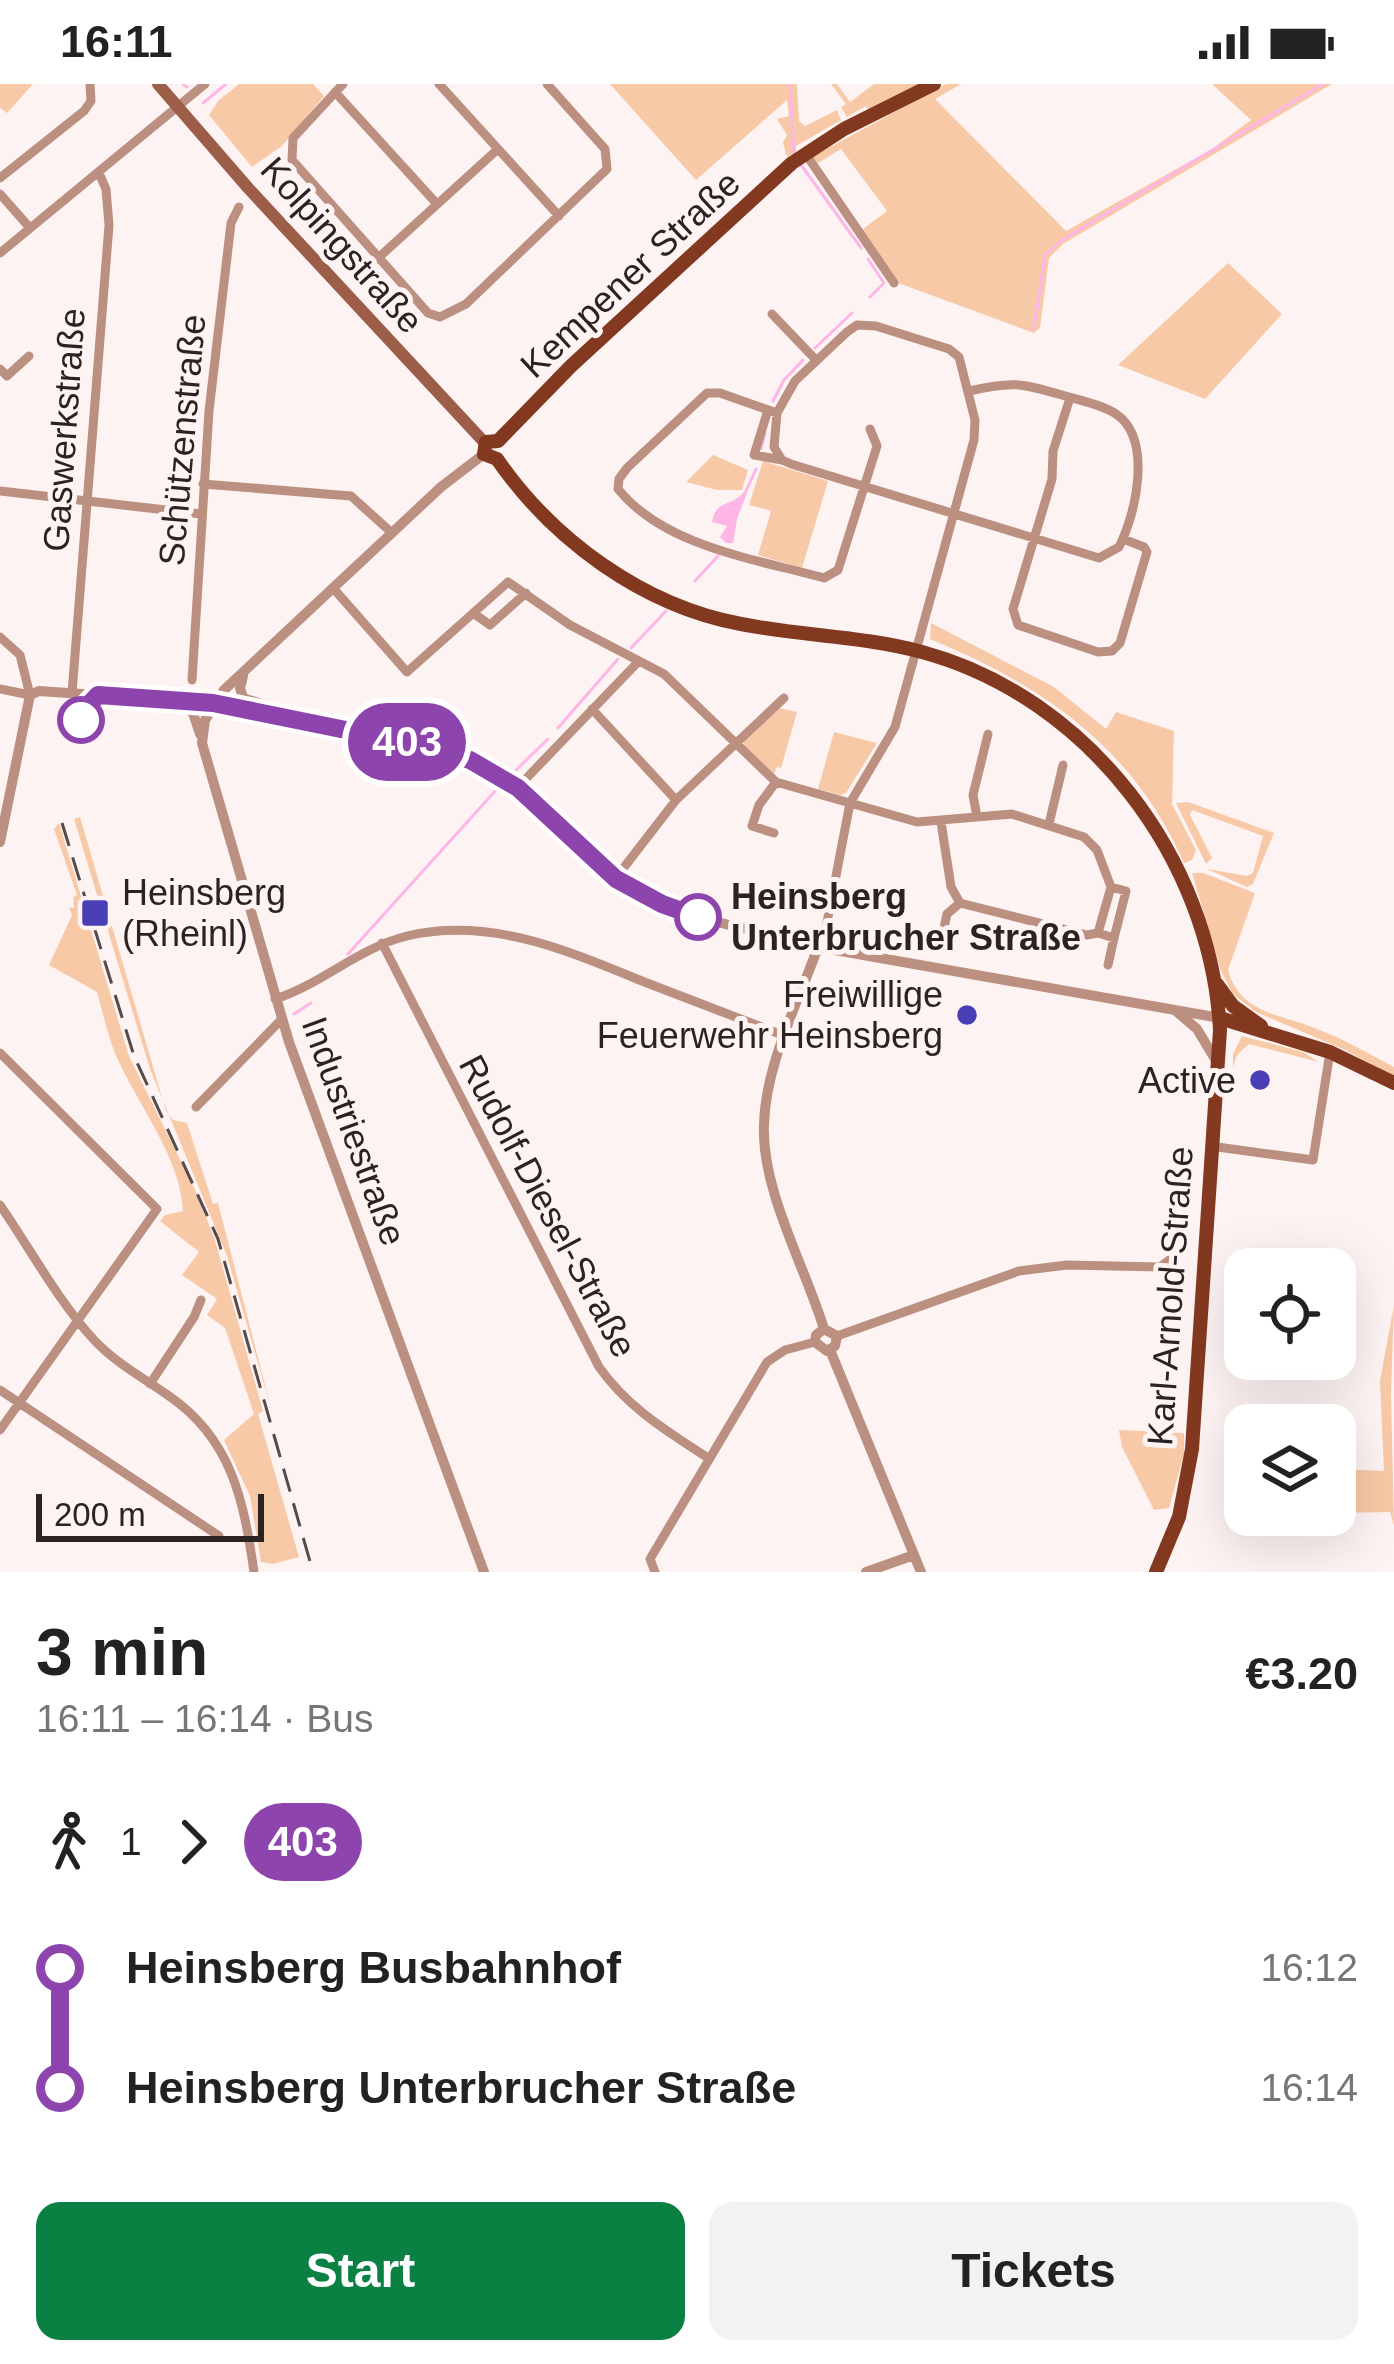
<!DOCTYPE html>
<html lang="en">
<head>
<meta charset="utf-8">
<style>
  :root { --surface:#fff; --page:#f2f2f2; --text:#222; --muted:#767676; --accent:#0b8043 }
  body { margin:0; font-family:Helvetica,sans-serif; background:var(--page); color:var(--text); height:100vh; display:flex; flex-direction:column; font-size:45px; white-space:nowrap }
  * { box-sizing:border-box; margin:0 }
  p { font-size:39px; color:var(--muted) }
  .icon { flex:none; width:66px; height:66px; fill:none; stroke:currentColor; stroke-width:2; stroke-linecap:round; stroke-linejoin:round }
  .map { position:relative; height:1488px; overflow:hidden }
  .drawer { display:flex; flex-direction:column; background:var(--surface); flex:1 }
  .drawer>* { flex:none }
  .badge { padding:0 24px; border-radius:39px; font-size:42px; line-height:78px }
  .controls { position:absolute; left:1224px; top:1164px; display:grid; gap:24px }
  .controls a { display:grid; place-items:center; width:132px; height:132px; border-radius:24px; background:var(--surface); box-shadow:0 12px 48px #0002; font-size:60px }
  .scale { position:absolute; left:36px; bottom:30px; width:228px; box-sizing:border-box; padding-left:12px; border:6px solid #2b2222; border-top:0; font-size:33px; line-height:42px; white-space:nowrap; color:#2b2222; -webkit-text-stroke:9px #fef3f3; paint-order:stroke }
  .map>.badge { position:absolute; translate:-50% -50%; box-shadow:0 0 0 6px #fff }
  .legs { display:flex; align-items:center; gap:18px; height:132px; padding:0 36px; font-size:39px }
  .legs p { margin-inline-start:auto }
  .overview { display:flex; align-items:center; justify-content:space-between; height:204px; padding:0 36px }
  h1 { font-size:66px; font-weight:600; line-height:90px }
  .cta { display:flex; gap:24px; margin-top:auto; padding:24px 36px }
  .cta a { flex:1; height:138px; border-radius:24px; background:var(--accent); color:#fff; font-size:48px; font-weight:600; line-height:138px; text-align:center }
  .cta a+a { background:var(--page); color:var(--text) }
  ul { padding:0 36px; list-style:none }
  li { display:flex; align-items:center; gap:42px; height:120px; font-size:45px }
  li i { display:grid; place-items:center; width:18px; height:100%; margin:0 15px; background:currentColor }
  li i::after { content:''; width:30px; height:30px; margin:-15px; border:9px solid; border-radius:50%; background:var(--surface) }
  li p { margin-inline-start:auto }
  li:first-child i { background:linear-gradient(#0000 50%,currentColor 0) }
  li:last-child i { background:linear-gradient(currentColor 50%,#0000 0) }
  .status { display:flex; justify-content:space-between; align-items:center; height:84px; padding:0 60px; background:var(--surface); direction:ltr }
  .status svg { height:33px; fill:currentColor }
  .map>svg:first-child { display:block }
  .green { fill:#f8c9a6 }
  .water { fill:#feb6e6 }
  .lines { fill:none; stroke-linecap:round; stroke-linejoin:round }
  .stream { stroke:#feb6e6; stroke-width:3 }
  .minor { stroke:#bc9081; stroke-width:9 }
  .tertiary { stroke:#bc9081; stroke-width:10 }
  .secondary { stroke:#9c5e49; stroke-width:12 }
  .primary { stroke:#83391f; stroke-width:14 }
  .rail { stroke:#544b4b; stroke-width:3; stroke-dasharray:24 12; stroke-linecap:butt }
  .line-1-casing { stroke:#fff; stroke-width:27 }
  .line-1 { stroke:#8e44ad; stroke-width:18 }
  .stop-1-dot { fill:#fff; stroke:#8e44ad; stroke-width:6 }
  .poi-dot { fill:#483fb5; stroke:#fef3f3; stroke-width:4.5 }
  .labels { text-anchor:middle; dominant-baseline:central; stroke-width:10; stroke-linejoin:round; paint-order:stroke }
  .street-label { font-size:36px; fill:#2b2222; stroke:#fef3f3 }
  .poi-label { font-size:36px; fill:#2b2222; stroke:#fef3f3; text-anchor:end }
  .stop-label { font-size:36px; font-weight:bold; fill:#2b2222; stroke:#fef3f3; text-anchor:start }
</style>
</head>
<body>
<div class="status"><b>16:11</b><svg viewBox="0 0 49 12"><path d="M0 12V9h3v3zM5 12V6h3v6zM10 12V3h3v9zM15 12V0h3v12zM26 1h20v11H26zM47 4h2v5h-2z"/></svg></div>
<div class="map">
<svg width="1394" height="1488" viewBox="0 0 1394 1488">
  <rect width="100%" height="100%" fill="#fef3f3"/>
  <path class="green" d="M 0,0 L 33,0 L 7,29 L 0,24 Z
    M 239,0 L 313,0 L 324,12 L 282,62 L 252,83 L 209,31 L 218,17 Z
    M 610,0 L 797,0 L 799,37 L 805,42 L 837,26 L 841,36 L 796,62 L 796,68 L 787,73 L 783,59 L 787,51 L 777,35 L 789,32 L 787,16 L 696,96 Z
    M 831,0 L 837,0 L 850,18 L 874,0 L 921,0 L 869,27 L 866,22 L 847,33 L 841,23 L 846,20 Z
    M 946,0 L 961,0 L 935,15 L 1066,147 L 1212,65 L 1251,36 L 1212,0 L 1332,0 L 1063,160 L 1049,174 L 1040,244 L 1034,249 L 898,199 L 859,148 L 887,127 L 841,65 L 818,79 L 812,73 Z
    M 1228,179 L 1282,230 L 1205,315 L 1118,281 Z
    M 713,371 L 748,386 L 742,406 L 717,406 L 686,398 Z
    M 763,377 L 828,397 L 802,484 L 758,471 L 771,427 L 749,421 Z
    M 931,539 L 1054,603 L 1106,645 L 1116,628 L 1174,647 L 1172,720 L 1196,766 L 1192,776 L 1184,779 C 1133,663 1043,602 930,555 Z
    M 779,624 L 797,628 L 781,684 L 777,683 L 774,690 L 744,664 L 744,658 Z
    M 834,648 L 877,659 L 846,709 L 840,711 L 818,705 Z
    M 1188,718 L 1274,749 L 1253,800 L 1247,803 L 1207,785 L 1247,792 L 1253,789 L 1263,752 L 1192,726 L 1190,731 L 1212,774 L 1206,780 L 1176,719 Z
    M 80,733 L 166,1027 L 173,1036 L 187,1039 L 213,1120 L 218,1119 L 271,1324 L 227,1172 L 150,985 L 74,735 Z
    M 59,739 L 129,972 L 196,1108 L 215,1156 L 263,1327 L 258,1330 L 299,1473 L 273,1480 L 261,1478 L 250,1412 L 224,1356 L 254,1330 L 225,1244 L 207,1231 L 217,1215 L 182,1191 L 199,1168 L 160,1137 L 165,1131 L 183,1127 C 180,1074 142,1027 120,980 C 109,959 104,932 97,908 L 49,881 L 72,831 L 69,823 L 74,824 L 73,813 L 77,811 L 54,745 Z
    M 1192,789 L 1203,789 L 1255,809 L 1228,886 C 1240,930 1281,930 1317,945 C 1344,955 1369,970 1394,983 L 1394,992 L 1343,965 L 1256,928 L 1233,910 L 1221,887 Z
    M 1242,952 L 1303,968 L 1319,978 L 1249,960 L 1237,971 L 1233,983 L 1233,970 Z
    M 1394,1221 L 1391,1309 L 1394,1442 L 1390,1428 L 1335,1429 L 1335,1385 L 1384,1387 L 1380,1297 Z
    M 1119,1346 L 1184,1349 L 1184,1370 L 1169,1424 L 1154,1426 L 1122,1363 Z"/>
  <path class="water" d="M 744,408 L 747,409 L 737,435 L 733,459 L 726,459 L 720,453 L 727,442 L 712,438 C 716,415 730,424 744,408 Z"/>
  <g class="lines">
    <path class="stream" d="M 183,0 L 187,3
      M 790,0 L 794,70
      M 203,19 L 226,0
      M 799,78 L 861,164
      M 868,175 L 884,199 L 870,213
      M 1034,245 L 1045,171 L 1062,156 L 1323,0
      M 815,264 L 852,229
      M 773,317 L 784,296 L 803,276
      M 761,365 L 765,350
      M 746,407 L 756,385
      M 695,497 L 718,472
      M 631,564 L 666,527
      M 558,644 L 618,575
      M 516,686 L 548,655
      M 348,870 L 497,705
      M 294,930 L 311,919"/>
    <path class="minor" d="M 343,0 L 293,54 L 292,76 L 428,229 L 440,233 L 466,220 L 607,85 L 605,65 L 547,0
      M 439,0 L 559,132
      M 335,8 L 437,120
      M 805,69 L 894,199
      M 0,94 L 84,27 L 91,17 L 90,0
      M 0,110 L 30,144
      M 0,169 L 205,0
      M 377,175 L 498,65
      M 772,230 L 816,276
      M 0,285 L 7,292 L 29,272
      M 1070,314 L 1053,367 L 1052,395 L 1013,525 L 1018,541 L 1098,568 L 1112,567 L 1120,559 L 1147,468 L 1144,463 L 1123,455
      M 768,326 L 754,371 L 782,376
      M 777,329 L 720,309 L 707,309 L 627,384 L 619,395 L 618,405 C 665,463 756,475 824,494 L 838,486 L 877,362 L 870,345
      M 203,400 L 351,412 L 392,449
      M 0,407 L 201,430
      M 333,504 L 407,588 L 508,498 L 570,541 L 664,590 L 776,698 L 917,738 L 1012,730 L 1084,753 L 1097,766 L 1111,803 L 1098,849 L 1087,851 L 960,819 L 951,803 L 941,738
      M 473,529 L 490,541 L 526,509
      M 0,553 L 20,571 L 30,611
      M 192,596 L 209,327 L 231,139 L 239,123
      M 0,605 L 30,611
      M 72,609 L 109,141 L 106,105 L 99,89
      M 592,625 L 676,716 L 784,614
      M 518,703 L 639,577
      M 977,733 L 973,711 L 988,650
      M 1049,740 L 1063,681
      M 774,749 L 752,742 L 759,721 L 776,698
      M 615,795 L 676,716
      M 825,849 L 850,719 L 895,643 L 974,356 L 975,336 L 959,273 L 949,265 L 876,242 L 857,241 L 847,248 L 795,297 L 777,329 L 774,363 L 782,376 L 791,380 C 894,412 997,442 1099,474 L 1119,463 C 1136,430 1153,355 1116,330 C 1101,320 1078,316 1062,311 C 1020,299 1013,297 969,307
      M 1098,849 L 1114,854 L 1126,807 L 1111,803
      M 942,853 L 947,830 L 960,819
      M 382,859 L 599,1283 C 628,1324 667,1347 708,1374
      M 1108,881 L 1114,854
      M 275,915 C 322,900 358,864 407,852 C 492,832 570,868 647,899 C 693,917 739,934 785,952
      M 0,969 L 157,1125 L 0,1346
      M 196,1023 L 281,936
      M 1210,1062 L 1313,1076 L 1330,968
      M 0,1121 C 31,1166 58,1217 95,1257 C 117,1280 144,1294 169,1312 C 232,1355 244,1418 254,1488
      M 837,1252 L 1019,1187 L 1067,1181 L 1160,1183 L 1175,1172 L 1184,1140
      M 150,1300 L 194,1233 L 201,1216
      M 0,1306 L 219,1452
      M 655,1488 L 650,1475 L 767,1278 L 785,1266 L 815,1258"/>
    <path class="tertiary" d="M 243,592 L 240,604 L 243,614 L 277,625
      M 178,617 L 193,629 L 200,650
      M 0,758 L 30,611 L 39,607 L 213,619 L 424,663 L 470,676 L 503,692 L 615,795 L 635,808 L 697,833 L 818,863 L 1220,934
      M 818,863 C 798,919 766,979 764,1040 C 761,1106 805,1182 824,1245 L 837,1252 L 835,1262 L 827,1267 L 815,1258 L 816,1251 L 824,1245
      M 1176,927 L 1197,945 L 1218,980
      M 830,1266 L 921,1488
      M 484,1488 L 289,958 L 202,659 L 205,636 L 224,606 L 441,403 L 484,370
      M 866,1488 L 914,1471"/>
    <path class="secondary" d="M 158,0 L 249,105 L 485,359"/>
    <path class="primary" d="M 498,357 L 486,358 L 484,370 L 497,375 C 553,456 643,522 741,540 C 801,552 863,552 922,568 C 1088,613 1211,774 1220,946 L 1192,1365 L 1179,1433 L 1156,1488
      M 498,357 L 571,282 L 792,79 L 844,45 L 934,0
      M 1217,900 L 1233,922 L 1261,942
      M 1220,934 L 1330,968 L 1394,999"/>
    <path class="rail" d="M 62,739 L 134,972 L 218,1155 L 313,1488"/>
  </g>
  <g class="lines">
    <g class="line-1-casing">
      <path id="line-1" d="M 81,636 L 81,629 L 98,611 L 213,619 L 410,659 L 470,676 L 518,704 L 616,795 L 662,820 L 698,833"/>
    </g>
    <use href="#line-1" class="line-1"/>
  </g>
  <g class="stop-1-dot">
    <circle cx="81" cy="636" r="21"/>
    <circle cx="698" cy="833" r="21"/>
  </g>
  <g class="poi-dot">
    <rect x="80" y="814" width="30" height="30" rx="6"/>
    <circle cx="967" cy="931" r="12"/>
    <circle cx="1260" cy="996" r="12"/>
  </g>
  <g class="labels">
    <g class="street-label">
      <text transform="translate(342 161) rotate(48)">Kolpingstraße</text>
      <text transform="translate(630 190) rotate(-43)">Kempener Straße</text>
      <text transform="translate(64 346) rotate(-86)">Gaswerkstraße</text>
      <text transform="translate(182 356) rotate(-85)">Schützenstraße</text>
      <text transform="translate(354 1047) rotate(70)">Industriestraße</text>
      <text transform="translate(548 1122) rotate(62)">Rudolf-Diesel-Straße</text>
      <text transform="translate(1170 1212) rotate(-86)">Karl-Arnold-Straße</text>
    </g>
    <g class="poi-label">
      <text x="122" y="808" text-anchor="start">Heinsberg<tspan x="122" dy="41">(Rheinl)</tspan></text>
      <text x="943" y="910">Freiwillige<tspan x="943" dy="41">Feuerwehr Heinsberg</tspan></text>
      <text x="1236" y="996">Active</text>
    </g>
    <g class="stop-label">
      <text x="731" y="812">Heinsberg<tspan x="731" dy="41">Unterbrucher Straße</tspan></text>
    </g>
  </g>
</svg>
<div class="controls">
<a><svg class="icon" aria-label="locate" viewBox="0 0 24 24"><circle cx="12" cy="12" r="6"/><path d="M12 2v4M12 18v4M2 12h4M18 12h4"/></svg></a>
<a><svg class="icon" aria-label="layers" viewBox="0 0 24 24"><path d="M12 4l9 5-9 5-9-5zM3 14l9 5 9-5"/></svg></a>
</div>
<div class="scale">200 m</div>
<b class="badge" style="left:407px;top:658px;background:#8e44ad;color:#fff">403</b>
</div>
<section class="drawer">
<div class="overview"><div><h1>3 min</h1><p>16:11 – 16:14 · Bus</p></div><b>€3.20</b></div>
<div class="legs"><svg class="icon" aria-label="walk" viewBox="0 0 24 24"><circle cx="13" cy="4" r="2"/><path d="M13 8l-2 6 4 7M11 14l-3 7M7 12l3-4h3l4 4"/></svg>1<svg class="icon" aria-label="forward" viewBox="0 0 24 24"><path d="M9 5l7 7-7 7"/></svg><b class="badge" style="background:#8e44ad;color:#fff">403</b></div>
<ul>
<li><i style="color:#8e44ad"></i><b>Heinsberg Busbahnhof</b><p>16:12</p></li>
<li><i style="color:#8e44ad"></i><b>Heinsberg Unterbrucher Straße</b><p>16:14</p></li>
</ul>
<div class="cta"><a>Start</a><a>Tickets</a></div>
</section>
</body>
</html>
